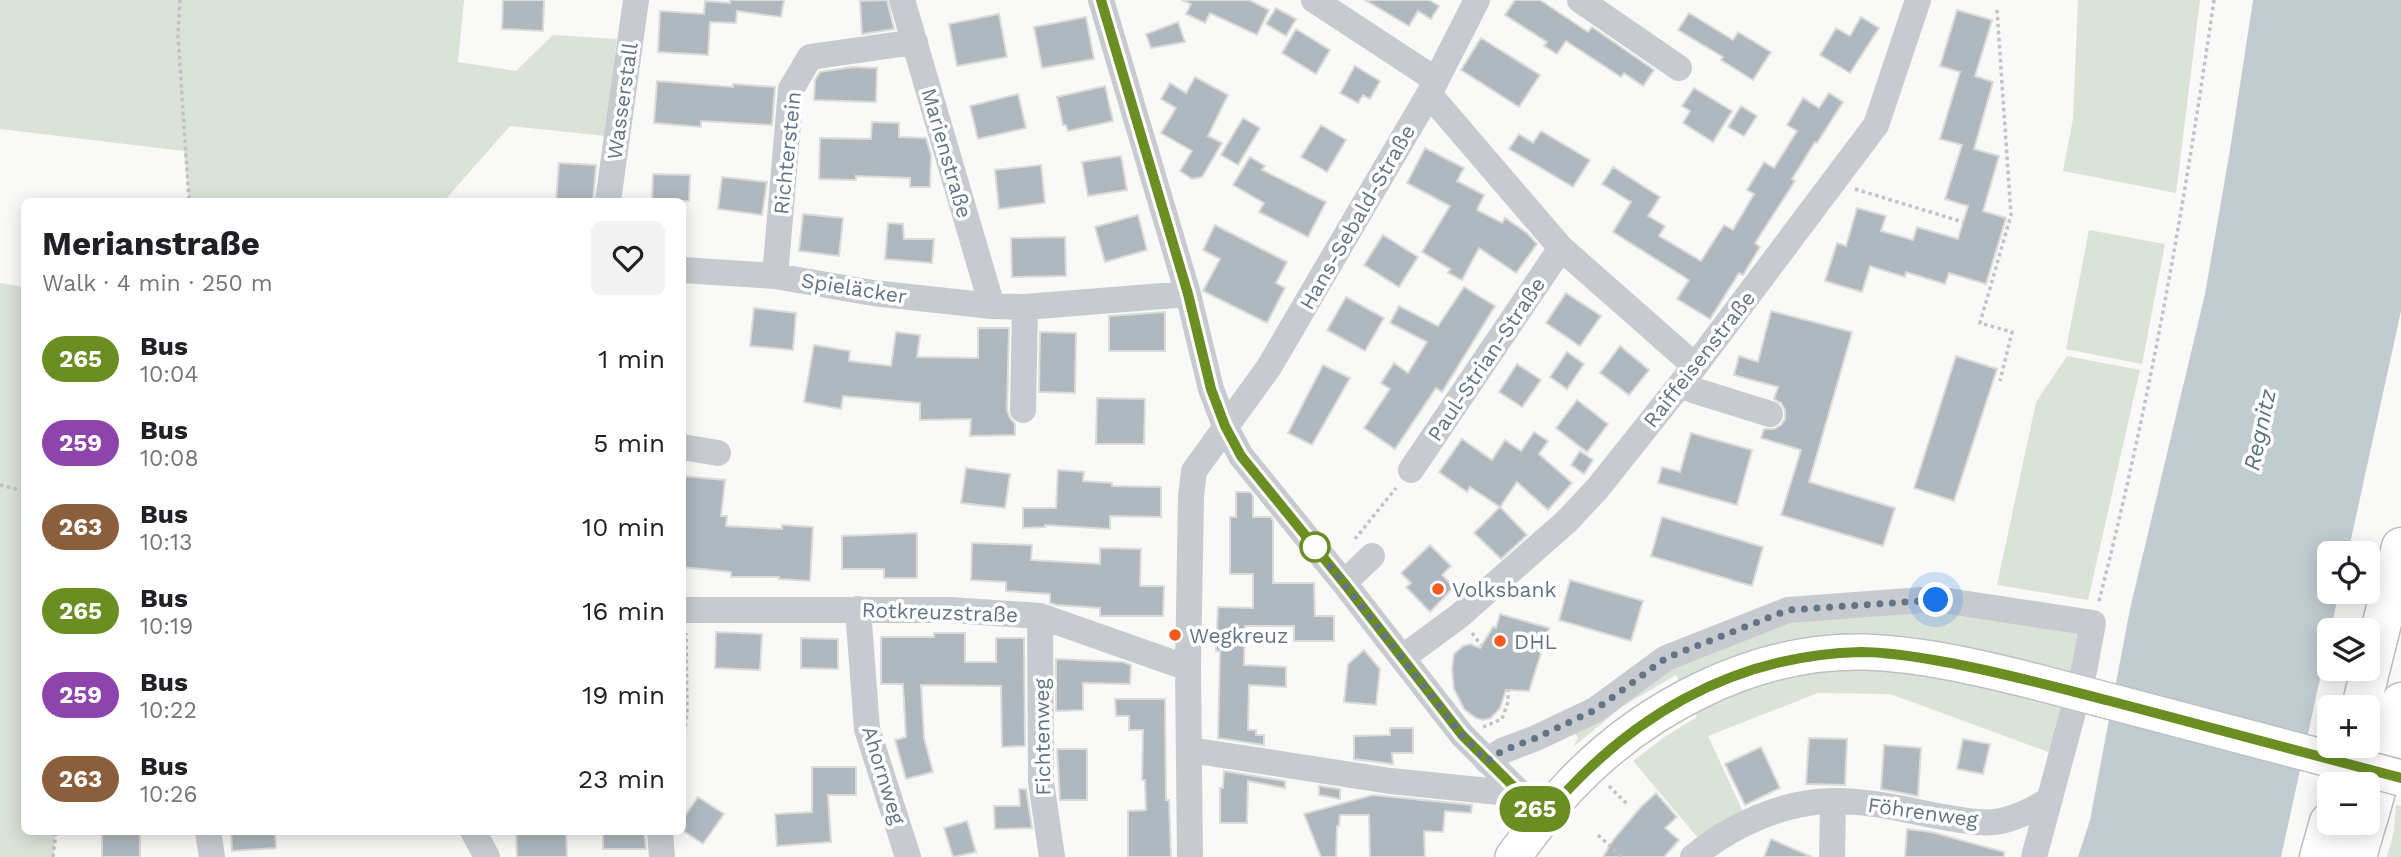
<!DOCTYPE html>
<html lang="en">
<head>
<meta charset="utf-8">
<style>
  :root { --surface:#fff; --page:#f2f2f2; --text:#202124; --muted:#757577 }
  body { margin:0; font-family:"Work Sans",sans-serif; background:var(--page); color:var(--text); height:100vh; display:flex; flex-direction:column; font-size:26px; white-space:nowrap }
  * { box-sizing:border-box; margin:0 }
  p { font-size:23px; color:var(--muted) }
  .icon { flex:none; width:38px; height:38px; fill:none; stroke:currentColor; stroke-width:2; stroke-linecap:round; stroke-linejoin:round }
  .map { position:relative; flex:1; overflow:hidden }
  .drawer { position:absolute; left:21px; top:198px; width:665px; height:637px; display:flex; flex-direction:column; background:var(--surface); border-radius:10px; box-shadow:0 4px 18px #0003 }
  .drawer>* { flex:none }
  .badge { padding:0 14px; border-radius:23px; font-size:24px; line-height:46px }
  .buttons { position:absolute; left:2317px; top:541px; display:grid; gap:14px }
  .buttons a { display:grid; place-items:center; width:63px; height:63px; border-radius:10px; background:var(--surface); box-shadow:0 4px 18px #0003; font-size:35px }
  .you { position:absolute; width:35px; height:35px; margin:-18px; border:5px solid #fff; border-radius:50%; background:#1a73e8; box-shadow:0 0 0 10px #1a73e833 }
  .map>.badge { position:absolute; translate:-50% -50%; box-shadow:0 0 0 4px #fff }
  .round { display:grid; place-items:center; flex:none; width:74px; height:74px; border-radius:10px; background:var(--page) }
  .overview { display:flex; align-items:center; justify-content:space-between; height:119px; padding:0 21px }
  h1 { font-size:33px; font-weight:700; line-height:52px }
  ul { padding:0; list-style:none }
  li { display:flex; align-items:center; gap:21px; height:84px; padding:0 21px }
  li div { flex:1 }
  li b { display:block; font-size:26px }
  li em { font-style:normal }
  li .badge { min-width:77px; font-weight:700; text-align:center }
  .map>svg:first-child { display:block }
  .green { fill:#dbe2d7 }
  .water { fill:#c1ccd1 }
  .building { fill:#afb8bf; stroke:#dbdbd9; stroke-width:2 }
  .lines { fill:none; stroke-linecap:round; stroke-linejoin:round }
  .major-casing { stroke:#bcc0c4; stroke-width:38 }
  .highway-casing { stroke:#bbbfc2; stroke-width:41 }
  .path { stroke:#c0c3c5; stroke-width:3.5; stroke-dasharray:3.5 3.5; stroke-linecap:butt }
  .minor { stroke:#c7cbcf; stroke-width:26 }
  .major { stroke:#fff; stroke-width:35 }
  .highway { stroke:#fff; stroke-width:38 }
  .major-bridge-casing { stroke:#bcc0c4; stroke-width:38; stroke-linecap:butt }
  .major-bridge { stroke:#fff; stroke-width:35 }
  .line-casing { stroke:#fff; stroke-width:16 }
  .line { stroke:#6b8e23; stroke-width:10 }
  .walk { stroke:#627485; stroke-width:7; stroke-dasharray:0 12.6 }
  .stop-dot { fill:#fff; stroke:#6b8e23; stroke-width:3.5 }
  .poi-dot { fill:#f3581d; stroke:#fff; stroke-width:2.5 }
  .labels { text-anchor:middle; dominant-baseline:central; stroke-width:7; stroke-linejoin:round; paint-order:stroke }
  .street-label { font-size:21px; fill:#627485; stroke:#fff }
  .poi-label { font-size:21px; fill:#627485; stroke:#fff; text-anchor:start }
  .water-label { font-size:23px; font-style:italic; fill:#5d747e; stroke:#fff }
</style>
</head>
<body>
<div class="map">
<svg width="2401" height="857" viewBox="0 0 2401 857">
  <rect width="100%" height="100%" fill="#f9f9f7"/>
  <path class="green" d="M 0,0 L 464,0 L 458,62 L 516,71 L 553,35 L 617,39 L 606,136 L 510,126 L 444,201 L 189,201 L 184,151 L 0,129 Z
    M 2078,0 L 2200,0 L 2176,193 L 2063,171 L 2073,119 Z
    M 2089,230 L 2165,244 L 2142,364 L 2066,349 Z
    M 0,283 L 24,287 L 24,831 L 56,831 L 53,857 L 0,857 Z
    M 2067,356 L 2140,370 L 2088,600 L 1997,585 L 2036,402 Z
    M 1935,599 L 2093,623 L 2062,757 L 1890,694 L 1818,693 L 1708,736 L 1744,814 L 1699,839 L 1633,761 L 1666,736 L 1697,717 L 1676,675 L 1623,706 L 1573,747 L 1578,738 L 1573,729 L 1636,686 L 1788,610 Z
    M 2396,805 L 2401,806 L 2401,857 L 2387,857 L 2394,831 Z"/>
  <path class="water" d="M 2253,0 L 2401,0 L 2401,311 L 2348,553 L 2329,553 L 2329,592 L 2339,592 L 2281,857 L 2078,857 L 2090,820 L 2130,609 L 2205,294 L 2230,150 Z"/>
  <path class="building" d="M 503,0 L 544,0 L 543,31 L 502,29 Z
    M 730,0 L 784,0 L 781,17 L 737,11 L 736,23 L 710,22 L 708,55 L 658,52 L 660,11 L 704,14 L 705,1 L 730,3 Z
    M 887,0 L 894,29 L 862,34 L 860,1 Z
    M 1182,0 L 1249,0 L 1269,10 L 1257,35 L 1210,13 L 1205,23 L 1186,14 L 1191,4 Z
    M 1365,0 L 1429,0 L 1439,6 L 1431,19 L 1418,11 L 1409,26 Z
    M 1515,0 L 1540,0 L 1588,32 L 1592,27 L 1654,70 L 1643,86 L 1624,73 L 1621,77 L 1566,41 L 1557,54 L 1544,46 L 1547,42 L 1505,15 Z
    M 1276,8 L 1296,19 L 1286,36 L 1266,24 Z
    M 1957,10 L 1992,20 L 1975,76 L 1993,82 L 1974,149 L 1999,156 L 1983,211 L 2006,218 L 1986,284 L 1949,273 L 1945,284 L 1906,272 L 1905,277 L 1870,266 L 1862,292 L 1825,281 L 1837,243 L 1846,246 L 1857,208 L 1886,216 L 1881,231 L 1913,240 L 1917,227 L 1958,239 L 1968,206 L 1945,199 L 1962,145 L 1940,139 L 1960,72 L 1940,66 Z
    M 1689,13 L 1733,40 L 1738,32 L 1771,52 L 1753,80 L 1721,60 L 1723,57 L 1678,30 Z
    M 999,14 L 1007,57 L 957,66 L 949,24 Z
    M 1086,17 L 1094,59 L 1042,68 L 1034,27 Z
    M 1861,17 L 1879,28 L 1850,73 L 1820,55 L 1836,28 L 1850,36 Z
    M 1178,22 L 1185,42 L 1151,48 L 1146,34 Z
    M 1296,29 L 1330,50 L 1316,74 L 1282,53 Z
    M 1481,38 L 1540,75 L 1519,107 L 1461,70 Z
    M 1355,66 L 1380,81 L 1370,99 L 1363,95 L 1358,103 L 1340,93 Z
    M 853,67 L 877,68 L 876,102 L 814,100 L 815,80 L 820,72 Z
    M 1195,77 L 1228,95 L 1208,136 L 1222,143 L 1202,177 L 1192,179 L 1180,171 L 1192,151 L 1161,133 L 1176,108 L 1161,99 L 1170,83 L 1186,93 Z
    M 657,81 L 733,87 L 733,84 L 775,87 L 772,125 L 701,121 L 701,127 L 654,123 Z
    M 1105,86 L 1113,121 L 1068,131 L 1066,125 L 1063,125 L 1057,97 Z
    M 1694,88 L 1732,111 L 1713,142 L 1683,123 L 1690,111 L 1682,106 Z
    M 1829,93 L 1843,102 L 1817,143 L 1815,142 L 1792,179 L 1795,181 L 1755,243 L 1760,247 L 1743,275 L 1739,273 L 1710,319 L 1677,299 L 1689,280 L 1613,232 L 1631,202 L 1602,184 L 1613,167 L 1660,197 L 1648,216 L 1665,226 L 1659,236 L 1701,261 L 1724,225 L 1733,230 L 1754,194 L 1747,190 L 1764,162 L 1774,168 L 1797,131 L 1787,125 L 1803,98 L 1819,108 Z
    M 1018,94 L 1026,128 L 978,139 L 970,106 Z
    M 1741,106 L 1757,116 L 1744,136 L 1728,127 Z
    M 1243,118 L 1260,128 L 1238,165 L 1221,155 Z
    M 872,122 L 899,123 L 899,137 L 926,138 L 931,155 L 930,187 L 910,187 L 910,178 L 856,176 L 856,180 L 819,179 L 820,138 L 871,139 Z
    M 1321,125 L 1346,140 L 1327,172 L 1301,157 Z
    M 1541,131 L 1590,160 L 1573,187 L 1509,149 L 1519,134 L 1533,143 Z
    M 1425,148 L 1464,168 L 1457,181 L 1484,195 L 1477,210 L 1502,223 L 1505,218 L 1527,233 L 1537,244 L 1516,273 L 1479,248 L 1462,280 L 1448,273 L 1450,269 L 1422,252 L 1450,206 L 1407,183 Z
    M 1121,156 L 1127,190 L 1088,196 L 1082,162 Z
    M 1250,157 L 1265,166 L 1262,170 L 1326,202 L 1308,237 L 1259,212 L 1264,203 L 1233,185 Z
    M 559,163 L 596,165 L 593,201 L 556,201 Z
    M 1041,165 L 1045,203 L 999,209 L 995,170 Z
    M 653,174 L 690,175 L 689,201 L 652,201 Z
    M 722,177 L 767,182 L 762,215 L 718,209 Z
    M 803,214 L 843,218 L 839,256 L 799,251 Z
    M 1138,215 L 1147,250 L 1105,262 L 1095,227 Z
    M 888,223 L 903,224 L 904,239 L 934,239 L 932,263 L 885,259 Z
    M 1215,225 L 1287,262 L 1276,283 L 1285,288 L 1267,323 L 1203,291 L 1220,259 L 1203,250 Z
    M 1383,235 L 1418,257 L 1399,287 L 1364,265 Z
    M 1065,237 L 1066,276 L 1012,277 L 1011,238 Z
    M 1464,287 L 1495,306 L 1442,392 L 1436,388 L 1395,449 L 1364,428 L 1390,389 L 1381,383 L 1394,363 L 1408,373 L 1427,342 L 1390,323 L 1399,306 L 1438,326 Z
    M 1566,293 L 1601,316 L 1580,346 L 1546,323 Z
    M 1346,297 L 1384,318 L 1365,351 L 1327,330 Z
    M 754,308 L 796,313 L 793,350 L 750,346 Z
    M 1771,311 L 1852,332 L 1809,482 L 1895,508 L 1883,546 L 1781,515 L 1801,450 L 1761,438 L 1764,429 L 1774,429 L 1781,425 L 1785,419 L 1785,410 L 1781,403 L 1774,399 L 1778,387 L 1734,375 L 1739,356 L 1758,362 Z
    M 1165,312 L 1165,351 L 1109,351 L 1109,316 Z
    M 978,328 L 1009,328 L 1007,410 L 1010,418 L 1015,424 L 1015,435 L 970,436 L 971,419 L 920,420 L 920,403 L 843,396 L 841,409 L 804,402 L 814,345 L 850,351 L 849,361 L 891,366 L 896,332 L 920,335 L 917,357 L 978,358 Z
    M 1040,332 L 1076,333 L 1075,393 L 1039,392 Z
    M 1620,346 L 1649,370 L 1629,395 L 1600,373 Z
    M 1567,352 L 1584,364 L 1567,389 L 1550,377 Z
    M 1956,356 L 1997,369 L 1954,501 L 1914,488 Z
    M 1517,364 L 1541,380 L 1522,407 L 1499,392 Z
    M 1323,365 L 1350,378 L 1312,445 L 1288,433 Z
    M 1097,398 L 1145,399 L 1144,444 L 1096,444 Z
    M 1577,400 L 1608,424 L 1587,452 L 1556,428 Z
    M 1534,432 L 1548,441 L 1539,454 L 1572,483 L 1548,510 L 1517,482 L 1500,507 L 1470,487 L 1467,492 L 1439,472 L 1462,439 L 1492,460 L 1505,440 L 1521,451 Z
    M 1691,433 L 1752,450 L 1737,505 L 1658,483 L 1662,467 L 1680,472 Z
    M 1580,451 L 1593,460 L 1584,474 L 1571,465 Z
    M 966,468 L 1010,474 L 1005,508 L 961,503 Z
    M 1058,470 L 1084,472 L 1083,481 L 1112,483 L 1112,486 L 1161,487 L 1161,517 L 1110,516 L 1110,529 L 1045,525 L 1045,527 L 1023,528 L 1023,508 L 1056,508 Z
    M 682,476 L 725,480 L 721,516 L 727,516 L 726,526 L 782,529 L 782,525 L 813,527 L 810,581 L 779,579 L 779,577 L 731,577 L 731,572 L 682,567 Z
    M 1236,492 L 1250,492 L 1253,496 L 1253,517 L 1271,517 L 1273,521 L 1273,583 L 1314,583 L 1315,616 L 1334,616 L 1334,641 L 1294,641 L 1294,626 L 1245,626 L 1244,665 L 1286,667 L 1286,687 L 1249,685 L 1248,730 L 1256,730 L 1256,735 L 1264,735 L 1264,745 L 1218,738 L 1220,651 L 1216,651 L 1218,607 L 1253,608 L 1253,574 L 1230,574 L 1230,517 L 1236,517 Z
    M 1500,507 L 1527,535 L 1501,559 L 1474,533 Z
    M 1662,517 L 1763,547 L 1752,586 L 1651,556 Z
    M 917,533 L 917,578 L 884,578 L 884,569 L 842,569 L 842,536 Z
    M 972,543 L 1032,545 L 1031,560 L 1100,564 L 1100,548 L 1141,549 L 1140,586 L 1164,586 L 1163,616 L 1100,616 L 1100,608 L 1057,605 L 1050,603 L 1050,594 L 1006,591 L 1006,582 L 971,580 Z
    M 1430,545 L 1451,566 L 1442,575 L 1454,587 L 1430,612 L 1406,587 L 1411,583 L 1401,573 Z
    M 1570,580 L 1643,601 L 1631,641 L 1559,620 Z
    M 1500,614 L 1549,628 L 1529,691 L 1506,690 L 1500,708 L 1491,718 L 1483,720 L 1476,718 L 1464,709 L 1454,689 L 1452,669 L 1454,654 L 1463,646 L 1470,644 L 1480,648 L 1493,627 L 1496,628 Z
    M 716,632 L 762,634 L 760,670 L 715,668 Z
    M 934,633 L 965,633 L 965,662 L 996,662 L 996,638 L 1024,638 L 1025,746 L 1002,747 L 1001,686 L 921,685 L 924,738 L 933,772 L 906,779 L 895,740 L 906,737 L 903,684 L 881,684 L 881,637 L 934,637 Z
    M 801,638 L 838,639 L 838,669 L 801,668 Z
    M 1364,650 L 1380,669 L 1376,705 L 1344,702 L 1348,664 Z
    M 1056,659 L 1123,662 L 1131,665 L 1130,684 L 1083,683 L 1083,710 L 1056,711 Z
    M 1115,699 L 1165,699 L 1166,800 L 1169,800 L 1171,857 L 1128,857 L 1128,811 L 1146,810 L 1145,780 L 1142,780 L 1143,730 L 1129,730 L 1129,716 L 1116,716 Z
    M 1390,728 L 1413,728 L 1413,753 L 1392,753 L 1393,764 L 1354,759 L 1354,736 L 1390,735 Z
    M 1809,738 L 1847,739 L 1845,785 L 1806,784 Z
    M 1963,739 L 1990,744 L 1983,774 L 1957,769 Z
    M 1884,745 L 1921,748 L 1918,796 L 1881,789 Z
    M 1761,747 L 1780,788 L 1745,805 L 1725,764 Z
    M 1057,749 L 1087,749 L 1087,800 L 1060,800 Z
    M 812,767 L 856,767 L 856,795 L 828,795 L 831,842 L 777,846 L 775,814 L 812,812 Z
    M 1224,771 L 1285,781 L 1285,788 L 1248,781 L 1247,823 L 1220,823 L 1220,788 L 1223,788 Z
    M 1319,786 L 1340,789 L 1340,799 L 1319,795 Z
    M 1019,789 L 1026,789 L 1032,828 L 995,829 L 994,806 L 1020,806 Z
    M 1656,793 L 1677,817 L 1665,828 L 1679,840 L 1664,857 L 1603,857 L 1613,840 L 1640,808 Z
    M 1373,795 L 1472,805 L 1471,813 L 1445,811 L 1443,832 L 1424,831 L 1425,857 L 1370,857 L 1369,815 L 1340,815 L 1339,826 L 1337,826 L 1336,857 L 1321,857 L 1304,814 Z
    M 698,797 L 724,814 L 703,844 L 682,830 L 682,820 Z
    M 967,821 L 976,852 L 953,857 L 944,828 Z
    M 1907,829 L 1931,832 L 2004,852 L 2004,857 L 1905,857 Z
    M 102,831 L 140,831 L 140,857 L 102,857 Z
    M 231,831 L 275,831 L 276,848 L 232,851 Z
    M 566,831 L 567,857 L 517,857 L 516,832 Z
    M 603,831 L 644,831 L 646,849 L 603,849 Z
    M 1771,839 L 1812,857 L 1764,857 Z"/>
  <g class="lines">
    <g class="major-casing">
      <path id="major" d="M 1513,857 C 1531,833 1549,808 1569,787 C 1643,708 1755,649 1865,652 C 1923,654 1981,668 2037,682"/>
    </g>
    <g class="highway-casing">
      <path id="highway" d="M 2361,707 L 2401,547
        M 2341,784 L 2351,746
        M 2368,820 L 2401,702
        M 2319,857 L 2329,822
        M 2357,857 L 2367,822"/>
    </g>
    <path class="path" d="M 180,0 L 178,35 L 189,201
      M 1997,10 L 2011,215 L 1980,323 L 2012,332 L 2000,381
      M 1855,189 L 1963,222
      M 0,485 L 24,491
      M 1355,539 L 1396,488
      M 2099,601 C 2150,403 2185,202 2214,0
      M 1472,633 L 1481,645
      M 1483,727 L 1502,719 L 1508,702 L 1508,690
      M 682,747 L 687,713 L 686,633
      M 1609,786 L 1627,804
      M 1598,835 L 1622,857
      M 53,857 L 56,831"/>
    <path class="minor" d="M 902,0 L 992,306
      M 1101,0 L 1188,294 L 1211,389 L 1225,426 L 1241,456 L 1344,583 L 1462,735 L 1544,817
      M 1314,0 L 1436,80
      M 1580,0 L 1679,68
      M 1429,94 L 1561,248 L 1695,366
      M 608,201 L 636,0
      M 682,270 L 775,276 L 873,293 L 992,306 L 1025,307 L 1188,294
      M 775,276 L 791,89 L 810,57 L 915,42
      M 1682,383 L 1693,390 L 1770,414
      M 1023,410 L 1025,307
      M 682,447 L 718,453
      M 1411,470 L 1561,248
      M 1344,583 L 1372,556
      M 858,609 L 867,729 L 908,857
      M 682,610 L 950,610 L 1040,616 L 1188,668
      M 1040,616 L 1041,782 L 1052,857
      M 1402,658 L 1459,616 L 1566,522 L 1597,489 L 1695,366 L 1876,125 L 1918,0
      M 1190,750 L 1390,781 L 1519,794
      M 1487,761 L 1502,751 L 1536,738 L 1595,710 L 1666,658 L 1788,610 L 1935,599 L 2093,623 L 2084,671 L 2034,857
      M 208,831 L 212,857
      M 473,831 L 487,857
      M 660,831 L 662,857
      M 1190,857 L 1188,668 L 1191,496 L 1194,471 L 1269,367 L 1429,94 L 1477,0
      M 1693,857 C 1730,826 1782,802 1831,801 C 1868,800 1906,810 1943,817 C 1961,820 1983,825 2001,821 C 2019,817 2035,809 2050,799
      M 1832,857 L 1833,801"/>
    <use href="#major" class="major"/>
    <use href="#highway" class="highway"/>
    <g class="major-bridge-casing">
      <path id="major-bridge" d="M 2037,682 L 2401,778"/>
    </g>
    <use href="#major-bridge" class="major-bridge"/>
  </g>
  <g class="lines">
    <g class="line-casing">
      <path id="line" d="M 1101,0 L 1188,294 L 1211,389 L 1225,426 L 1241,456 L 1344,583 L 1462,735 L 1544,817 C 1625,719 1731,655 1861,652 C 1889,652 1918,657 1945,662 C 2001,672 2055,687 2110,701 C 2207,726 2304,752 2401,778"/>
    </g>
    <use href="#line" class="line"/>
    <path class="walk" d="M 1315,547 L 1462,735 L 1487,761 L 1502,751 L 1536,738 L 1595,710 L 1666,658 L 1788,610 L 1936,600"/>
  </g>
  <circle class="stop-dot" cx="1315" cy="547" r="14"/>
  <g class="poi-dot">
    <circle cx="1438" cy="589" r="7"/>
    <circle cx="1175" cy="635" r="7"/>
    <circle cx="1500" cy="641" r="7"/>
  </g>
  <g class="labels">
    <g class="street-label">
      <text transform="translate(622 101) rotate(-82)">Wasserstall</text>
      <text transform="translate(787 153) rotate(-84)">Richterstein</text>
      <text transform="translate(947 153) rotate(74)">Marienstraße</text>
      <text transform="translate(1357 217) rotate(-60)">Hans-Sebald-Straße</text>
      <text transform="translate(854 288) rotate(9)">Spieläcker</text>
      <text transform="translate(1486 359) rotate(-56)">Paul-Strian-Straße</text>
      <text transform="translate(1699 359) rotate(-52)">Raiffeisenstraße</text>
      <text transform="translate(940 612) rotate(2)">Rotkreuzstraße</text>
      <text transform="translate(1042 737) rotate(-91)">Fichtenweg</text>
      <text transform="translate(884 775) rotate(73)">Ahornweg</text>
      <text transform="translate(1923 812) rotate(8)">Föhrenweg</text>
    </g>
    <g class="poi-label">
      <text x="1452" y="589">Volksbank</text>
      <text x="1189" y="635">Wegkreuz</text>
      <text x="1514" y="641">DHL</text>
    </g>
    <g class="water-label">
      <text transform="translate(2260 430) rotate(-78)">Regnitz</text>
    </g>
  </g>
</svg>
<div class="buttons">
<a><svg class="icon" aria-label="locate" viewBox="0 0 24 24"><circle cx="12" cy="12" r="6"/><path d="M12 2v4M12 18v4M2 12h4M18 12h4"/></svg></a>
<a><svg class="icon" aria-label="layers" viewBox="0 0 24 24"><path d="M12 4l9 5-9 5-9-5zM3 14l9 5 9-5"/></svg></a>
<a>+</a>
<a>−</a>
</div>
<div class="you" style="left:1936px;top:600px"></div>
<b class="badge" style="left:1535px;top:809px;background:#6b8e23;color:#fff">265</b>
<section class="drawer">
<div class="overview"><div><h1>Merianstraße</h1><p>Walk · 4 min · 250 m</p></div><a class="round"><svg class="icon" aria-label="heart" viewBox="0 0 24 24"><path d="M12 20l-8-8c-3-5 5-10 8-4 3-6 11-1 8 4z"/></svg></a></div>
<ul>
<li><span class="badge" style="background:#6b8e23;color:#fff">265</span><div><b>Bus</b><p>10:04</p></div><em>1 min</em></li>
<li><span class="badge" style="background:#8e44ad;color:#fff">259</span><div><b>Bus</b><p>10:08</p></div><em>5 min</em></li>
<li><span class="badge" style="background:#8b5e3c;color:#fff">263</span><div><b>Bus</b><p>10:13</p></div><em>10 min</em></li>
<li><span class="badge" style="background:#6b8e23;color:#fff">265</span><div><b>Bus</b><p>10:19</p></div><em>16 min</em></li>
<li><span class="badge" style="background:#8e44ad;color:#fff">259</span><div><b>Bus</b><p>10:22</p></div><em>19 min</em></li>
<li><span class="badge" style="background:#8b5e3c;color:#fff">263</span><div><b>Bus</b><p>10:26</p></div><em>23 min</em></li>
</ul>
</section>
</div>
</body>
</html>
